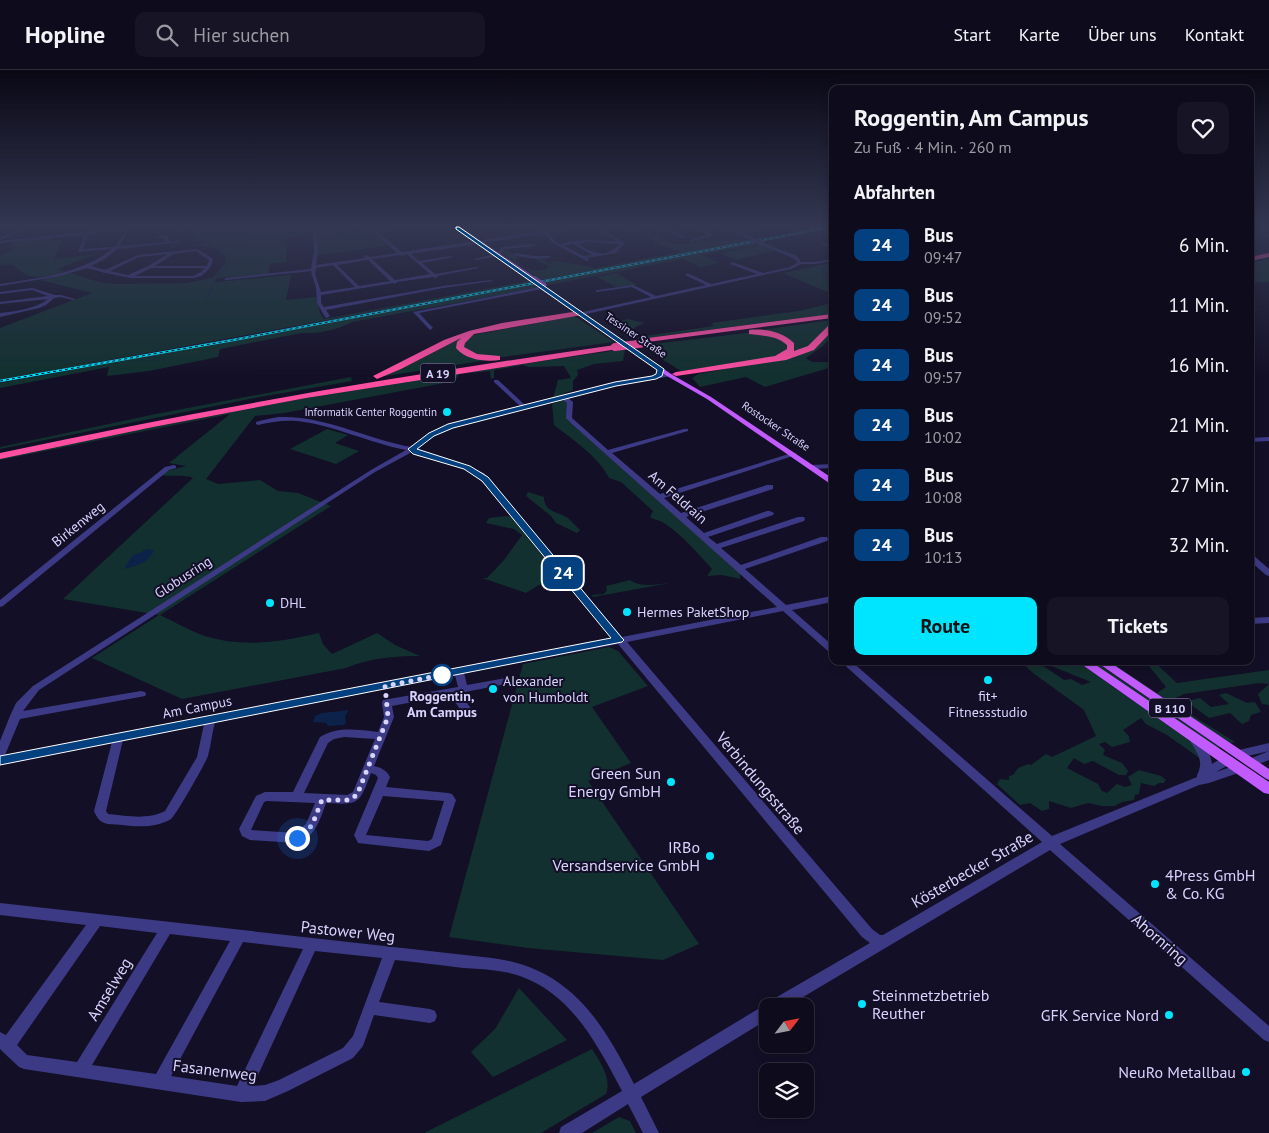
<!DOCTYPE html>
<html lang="de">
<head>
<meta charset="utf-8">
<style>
  :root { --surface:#0e0b1c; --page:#171425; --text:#f1f3f6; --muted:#9b9ba3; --line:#2e2b3b; --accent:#00e5ff }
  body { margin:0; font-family:"PT Sans",sans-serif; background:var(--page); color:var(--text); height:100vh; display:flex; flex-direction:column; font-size:19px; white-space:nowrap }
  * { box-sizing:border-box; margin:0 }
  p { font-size:16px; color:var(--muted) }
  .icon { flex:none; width:28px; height:28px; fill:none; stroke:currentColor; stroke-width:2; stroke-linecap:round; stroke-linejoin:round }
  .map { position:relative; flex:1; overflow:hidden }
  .panel { position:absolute; left:829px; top:15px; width:425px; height:580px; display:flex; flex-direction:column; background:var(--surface); border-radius:10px; box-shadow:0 2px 8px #0003,0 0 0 1px var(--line) }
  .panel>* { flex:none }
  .badge { padding:0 10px; border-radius:8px; font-size:18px; line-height:32px }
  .needle { width:32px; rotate:58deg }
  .controls { position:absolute; left:759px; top:928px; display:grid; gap:10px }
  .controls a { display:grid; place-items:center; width:55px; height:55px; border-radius:10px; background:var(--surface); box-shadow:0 2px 8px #0003,0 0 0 1px var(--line); font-size:25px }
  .you { position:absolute; width:25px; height:25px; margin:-12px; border:4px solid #fff; border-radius:50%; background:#1a73e8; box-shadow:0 0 0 8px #1a73e833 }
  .map>.badge { position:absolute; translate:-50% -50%; box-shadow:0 0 0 2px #fff }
  h2 { padding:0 25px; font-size:19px; line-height:45px }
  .round { display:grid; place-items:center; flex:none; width:52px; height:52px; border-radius:10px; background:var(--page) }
  .summary { display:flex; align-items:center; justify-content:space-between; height:85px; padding:0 25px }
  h1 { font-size:24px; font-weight:700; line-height:38px }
  .cta { display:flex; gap:10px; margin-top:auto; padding:10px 25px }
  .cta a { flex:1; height:58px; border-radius:10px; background:var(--accent); color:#111; font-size:20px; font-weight:700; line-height:58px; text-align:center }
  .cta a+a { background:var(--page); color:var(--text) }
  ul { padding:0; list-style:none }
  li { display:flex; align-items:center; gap:15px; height:60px; padding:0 25px }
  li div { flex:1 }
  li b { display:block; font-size:19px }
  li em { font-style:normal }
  li .badge { min-width:55px; font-weight:700; text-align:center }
  header { display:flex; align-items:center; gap:30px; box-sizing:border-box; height:70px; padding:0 25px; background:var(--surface); border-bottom:1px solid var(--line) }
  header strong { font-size:24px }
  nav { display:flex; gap:28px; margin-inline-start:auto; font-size:18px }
  .search { width:350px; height:45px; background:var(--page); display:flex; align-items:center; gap:12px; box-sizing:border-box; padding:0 18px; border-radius:10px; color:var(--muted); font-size:19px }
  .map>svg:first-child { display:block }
  .green { fill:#12302f }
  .water { fill:#0c2248 }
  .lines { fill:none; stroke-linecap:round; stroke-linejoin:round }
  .stream { stroke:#0c2248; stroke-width:1 }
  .minor { fill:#3d3a85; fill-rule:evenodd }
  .major { fill:#c25bff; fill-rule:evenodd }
  .highway { fill:#ff4fa3; fill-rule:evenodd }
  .rail-casing { stroke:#00e5ff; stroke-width:2.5 }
  .rail { stroke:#130f26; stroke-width:1; stroke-dasharray:3; stroke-linecap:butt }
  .minor-bridge { stroke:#3d3a85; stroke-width:4.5 }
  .major-bridge { stroke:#c25bff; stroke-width:5 }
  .highway-bridge { stroke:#ff4fa3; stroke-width:8 }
  .line { fill:#024080; stroke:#fff }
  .walk { stroke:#d9d4ff; stroke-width:5; stroke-dasharray:0 9 }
  .poi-dot { fill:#00e5ff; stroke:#130f26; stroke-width:2 }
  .stop-dot { fill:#fff; stroke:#024080; stroke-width:2.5 }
  .labels { text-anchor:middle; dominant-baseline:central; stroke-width:4; stroke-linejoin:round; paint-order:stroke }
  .far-street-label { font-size:11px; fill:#d9d4ff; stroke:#130f26 }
  .far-poi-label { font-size:11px; fill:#d9d4ff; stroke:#130f26; text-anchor:end }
  .shield { fill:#130f26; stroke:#9e99be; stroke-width:1 }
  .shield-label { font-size:12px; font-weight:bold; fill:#d9d4ff }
  .street-label { font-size:14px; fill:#d9d4ff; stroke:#130f26 }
  .poi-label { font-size:14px; fill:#d9d4ff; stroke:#130f26; text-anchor:start }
  .stop-label { font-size:14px; font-weight:bold; fill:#d9d4ff; stroke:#130f26 }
  .near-poi-label { font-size:16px; fill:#d9d4ff; stroke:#130f26; text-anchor:end }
  .near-street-label { font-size:16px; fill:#d9d4ff; stroke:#130f26 }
</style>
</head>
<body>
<header>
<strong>Hopline</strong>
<div class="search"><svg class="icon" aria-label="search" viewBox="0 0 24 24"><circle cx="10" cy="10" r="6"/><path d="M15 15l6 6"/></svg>Hier suchen</div>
<nav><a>Start</a><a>Karte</a><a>Über uns</a><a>Kontakt</a></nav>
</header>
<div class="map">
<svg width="1269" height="1063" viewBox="0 0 1269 1063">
  <rect width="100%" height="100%" fill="#130f26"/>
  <path class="green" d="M 179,158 L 391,158 L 374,161 L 390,175 L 315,186 L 316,178 L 312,165 L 280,168 L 281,173 L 287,172 L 286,192 L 270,194 L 268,204 L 218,208 L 215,212 L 291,205 L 286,230 L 316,227 L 320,243 L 324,249 L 528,211 L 531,213 L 0,310 L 0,258 L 92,223 L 40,210 L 70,203 L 99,212 L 116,214 L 186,213 L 212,208 L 224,195 L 226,190 C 219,167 175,178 157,180 L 205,173 Z
    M 623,158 L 640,158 L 677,175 L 704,170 L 705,171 C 715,171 747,168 753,171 L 541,210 C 528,201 515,189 501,183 L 507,180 L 518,187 L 515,190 C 529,200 530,203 547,199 L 549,197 L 536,189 L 519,187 L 515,184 L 540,188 L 548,193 L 557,191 L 596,198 L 681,182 L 655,173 L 654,170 Z
    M 52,167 L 51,171 L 62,170 L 54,189 L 107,183 L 88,187 L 58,199 L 65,202 C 42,207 30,213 13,194 L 0,195 L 0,186 L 17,178 L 5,177 L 17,171 Z
    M 757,172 L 761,174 L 702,185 L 718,193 L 700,197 L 683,189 L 548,215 L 544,212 Z
    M 761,175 L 776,181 L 736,190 L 720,183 Z
    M 1269,189 L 1269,212 L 1250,212 L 1250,193 Z
    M 831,193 L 832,193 L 832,224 L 783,203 Z
    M 616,203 L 637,215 L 616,217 L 597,207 Z
    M 534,214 L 538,218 L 352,252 C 337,260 318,264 301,263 L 220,279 L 218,287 L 149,301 L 107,306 L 109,297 L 0,318 L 0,313 Z
    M 832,233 L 832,244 L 638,269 L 638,267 L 714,256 L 711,253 L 798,241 Z
    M 574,246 L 614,272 L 503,287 L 490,287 L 465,281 L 463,272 L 473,265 Z
    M 628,249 L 644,253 L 635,257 L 631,269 L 609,254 Z
    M 832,250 L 832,255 L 813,275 L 786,286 L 791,272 L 752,261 Z
    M 832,258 L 832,266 L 823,276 L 806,288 C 814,296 824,289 832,294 L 832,297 L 765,317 L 746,307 L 700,317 L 692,308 L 698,304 L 799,285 Z
    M 754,262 L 779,267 L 790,277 L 779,287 L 681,301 L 644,278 L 654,274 Z
    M 464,266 L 458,279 L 494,289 L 379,307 C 409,297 435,278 464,266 Z
    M 625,279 L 623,291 L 594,294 L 577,300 L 578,305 L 573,311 L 573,320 L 553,328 L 558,310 L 571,308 L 564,296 L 529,297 L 523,295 L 494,300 L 494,308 L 491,309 L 490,301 L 459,304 L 455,311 L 284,343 L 255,346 L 206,409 L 218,414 L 260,410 L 278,421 L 298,423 L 331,436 L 160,545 C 175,552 190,561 205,566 C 243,578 281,572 319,563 L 323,574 L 332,584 L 377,563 L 395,575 L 420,586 C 394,586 370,588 346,598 L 182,629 L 92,588 L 159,545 L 63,529 L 193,408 C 183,404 173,407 161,405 L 167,401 L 186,396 L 169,393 L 230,344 L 0,390 L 0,388 L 106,365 L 348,320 Z
    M 351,307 L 352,311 L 260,327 L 0,379 L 0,377 L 156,344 Z
    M 563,330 L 567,330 L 568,348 L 740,499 L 740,509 L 722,505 L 707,506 L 712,499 C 697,482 683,466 664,453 C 660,450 654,450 650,447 L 653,441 L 621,412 L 609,408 C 598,386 573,370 554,355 L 552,334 Z
    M 327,359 L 348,365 L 335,373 L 359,381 L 336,394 L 290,379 Z
    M 528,422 L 544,427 C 544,443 558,441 568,448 C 572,452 576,456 580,460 L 577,463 L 556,453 L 551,446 L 526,426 Z
    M 507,446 L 511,447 L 557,504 L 526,523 L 482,508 L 487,508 L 504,490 L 522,465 L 514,459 L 486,453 L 489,448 Z
    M 630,510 C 641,518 656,514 670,513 L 593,527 L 592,525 L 604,524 L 607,520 L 606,516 Z
    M 609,577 L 618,581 L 648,616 L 592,637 L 631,693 L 588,711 L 699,874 L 663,890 L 528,878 L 449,867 L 523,594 Z
    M 1020,591 L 1036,591 L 1064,610 L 1071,609 L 1082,615 L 1091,612 L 1039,591 L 1079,591 L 1110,615 L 1188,668 L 1200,683 L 1202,690 L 1167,665 L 1146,654 L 1141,648 L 1123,660 L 1129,666 L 1130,672 L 1112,677 L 1105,672 L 1099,674 L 1105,680 L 1103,685 L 1122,693 L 1128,701 L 1126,705 L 1119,705 L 1093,691 L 1084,694 L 1074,688 L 1067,698 L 1098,714 L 1102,721 L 1107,723 L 1117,714 L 1125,717 L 1132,715 L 1128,707 L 1139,700 L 1161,706 L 1166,710 L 1164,713 L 1159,713 L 1154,716 L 1141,713 L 1139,724 L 1135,725 L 1134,730 L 1122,732 L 1115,736 L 1102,736 L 1088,733 L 1071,738 L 1049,731 L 1049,739 L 1042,741 L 1030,733 L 1020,735 L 997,714 L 1000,709 L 1009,710 L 1009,706 L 1013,705 L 1018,698 L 1028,694 L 1031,695 L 1046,684 L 1052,687 L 1096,666 L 1084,640 L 1033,603 Z
    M 1088,591 L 1094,591 L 1220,677 L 1216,679 Z
    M 1103,591 L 1109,591 L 1157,623 L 1166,617 L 1145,591 L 1153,591 L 1177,613 L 1269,600 L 1269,635 L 1262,634 L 1258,624 L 1269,614 L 1259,613 L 1184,624 L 1169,631 L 1235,672 L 1226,674 Z
    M 1226,623 L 1247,633 L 1255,632 L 1261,642 L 1251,645 L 1249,651 L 1242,654 L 1230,643 L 1209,648 L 1190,634 L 1188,631 L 1200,628 L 1211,637 L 1229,634 L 1219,625 Z
    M 519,918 L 567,970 L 493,1007 L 471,982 L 495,959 Z
    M 592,979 C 600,992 612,1008 606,1024 L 541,1063 L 424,1063 Z
    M 619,1047 L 630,1051 L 636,1063 L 592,1063 Z"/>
  <path class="water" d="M 148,479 L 154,480 C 149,493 136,496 124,499 L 132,486 Z
    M 349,640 L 345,646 L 346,653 L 344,655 L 328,656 L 326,653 L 313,652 L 315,646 L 322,643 Z"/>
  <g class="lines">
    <path class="stream" d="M 183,158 L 230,186 L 226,197 L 216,209
      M 207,229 L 215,210"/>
    <path class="minor" d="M 23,158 L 29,158 L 0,170 L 0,168 Z
      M 118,158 L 141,158 L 126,160 L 128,161 L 119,176 L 166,172 L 165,168 L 157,168 L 158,166 L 168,166 L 170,172 L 180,171 L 182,172 L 117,179 L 105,189 L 91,196 L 105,200 L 138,185 L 197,179 L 213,189 L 211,196 L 206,202 L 201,206 L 193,208 L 130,208 L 106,203 L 104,203 L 102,202 L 87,198 L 60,206 L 0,216 L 0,214 C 39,208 80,204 112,179 L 78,182 L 85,165 L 0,173 L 0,171 ZM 126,160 L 115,177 L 82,179 L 89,164 ZM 196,181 L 209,190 L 207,196 L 155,196 L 173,184 ZM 168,184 L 148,196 L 128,205 L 110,201 L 139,187 ZM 151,198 L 205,198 L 201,202 L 193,206 L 135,206 Z
      M 345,158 L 359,158 L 316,166 L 318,180 L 316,195 L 365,188 L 364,186 L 366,185 L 370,187 L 397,183 L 369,158 L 374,158 L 402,182 L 562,158 L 574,158 L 547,163 L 552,166 L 554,170 L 560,174 L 572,171 L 587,170 L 617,171 L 593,158 L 599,158 L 625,173 L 616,183 L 587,188 L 589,190 L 587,191 L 551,172 L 549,168 L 543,164 L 411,184 L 419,191 L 452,186 L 450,188 L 422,193 L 435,204 L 477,197 L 479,198 L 437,206 L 438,207 L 436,208 L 433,207 L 397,212 L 395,214 L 393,213 L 321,225 L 321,233 L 324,237 L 443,216 L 491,210 L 493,211 L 443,218 L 326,240 L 330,246 L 327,248 L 325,247 L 317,233 L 316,218 L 311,201 L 226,210 L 224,209 L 226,208 L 311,199 L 314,180 L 313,164 L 319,162 ZM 587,172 L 620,174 C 603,190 595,183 578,174 ZM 573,174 L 592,185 L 584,186 L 564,176 ZM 407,184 L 430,204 L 395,210 L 372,189 L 400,185 L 402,186 ZM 368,190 L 390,211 L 359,216 L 337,195 ZM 333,195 L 355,217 L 321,222 L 315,204 L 316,198 Z
      M 660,158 L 666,158 L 685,167 L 682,168 Z
      M 703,158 L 707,158 L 707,161 L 712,164 L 712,166 L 690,172 L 690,170 L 707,165 L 703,162 Z
      M 729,158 L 738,162 L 756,158 L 766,158 L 742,163 L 753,168 L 752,170 L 723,158 Z
      M 822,172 L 832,176 L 832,178 L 822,174 Z
      M 763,173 L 797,186 L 801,192 L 815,192 L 832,189 L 832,191 L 815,194 L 801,194 L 791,199 L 586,244 L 583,242 L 651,227 L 632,217 L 596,222 L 596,220 L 598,220 L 633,215 L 656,226 L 706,215 L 685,205 L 687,203 L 711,214 L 757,204 L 730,194 L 732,192 L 763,203 L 790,197 L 797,193 L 797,191 L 793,188 L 762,175 Z
      M 534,174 L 535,176 L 505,179 L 499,186 L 476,190 L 474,189 L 496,184 L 503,177 Z
      M 515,183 L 533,186 L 549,186 L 551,187 C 540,191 525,187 513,185 Z
      M 540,217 L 542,217 L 542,219 L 419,243 L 433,258 L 430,260 L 413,242 Z
      M 32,218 L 55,225 L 61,225 L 75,229 L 73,230 L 61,227 L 54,228 L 46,235 L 39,238 L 0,247 L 0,243 C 17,241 35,239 48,229 L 0,234 L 0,232 L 48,226 L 32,220 L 0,224 L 0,222 Z
      M 669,303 L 672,305 L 671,306 L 615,316 L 568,328 L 573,332 L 572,348 L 608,380 L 684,359 L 688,359 L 688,361 L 612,383 L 660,424 L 792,383 L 796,383 L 796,385 L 664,428 L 681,443 L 767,415 L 773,415 L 773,419 L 686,447 L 704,463 L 767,441 L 770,441 L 774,443 L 773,445 L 708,467 L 717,474 L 798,447 L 804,447 L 805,449 L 804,451 L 721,478 L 741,495 L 821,467 L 827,467 L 828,469 L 827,471 L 745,499 L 786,535 L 832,526 L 832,532 L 792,540 L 832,575 L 832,583 L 829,582 L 783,541 L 627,572 L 872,859 L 880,865 L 883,865 L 1042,772 L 840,591 L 851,591 L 1052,766 L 1197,707 L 1197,705 C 1205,690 1196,682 1189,669 L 1190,666 C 1202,663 1211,684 1212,694 C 1218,691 1225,685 1232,687 L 1233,690 L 1232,693 L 1216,702 L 1240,694 L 1244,695 L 1245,698 L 1244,701 L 1209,713 L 1199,715 L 1060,774 L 1269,956 L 1269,972 L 1264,970 L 1050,780 L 788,936 L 768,936 L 768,949 L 641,1027 L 659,1063 L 643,1063 L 628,1034 L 582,1063 L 559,1063 L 561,1057 L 622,1021 C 598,976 572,924 520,906 C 503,900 482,899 463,898 C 440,895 417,892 395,890 L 379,932 L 430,939 L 435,941 L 437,946 L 435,951 L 430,953 L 374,945 L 363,976 L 353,988 L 288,1021 L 265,1031 L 241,1032 L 24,999 L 19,997 L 2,981 L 0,979 L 0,962 L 6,965 L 86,855 L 0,845 L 0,833 L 492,888 C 569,898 601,949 634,1014 L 763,936 L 769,934 L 770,931 L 870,873 L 862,867 L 618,574 L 464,603 L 467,615 L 506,608 L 509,609 L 511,611 L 509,613 L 506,614 L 460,623 L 474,643 L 473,646 L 465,646 L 450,625 L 392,636 L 394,647 L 374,696 C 382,698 386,700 390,707 L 386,717 L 448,723 L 452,724 L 456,730 L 441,775 L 429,781 L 358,773 L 354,765 L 378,708 L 376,705 L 371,703 C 359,734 360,735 326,733 C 320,750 315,767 297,773 L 250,770 L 242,766 L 239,759 L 256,726 L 265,722 L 293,722 L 320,667 C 339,656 357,660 378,662 L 384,647 L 382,633 L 383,630 L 458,617 L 455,605 L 215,652 C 212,663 211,675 208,686 C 205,694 176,745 171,749 C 156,758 138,757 122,755 C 108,754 100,756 94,741 L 112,672 L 0,694 L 0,671 L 10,646 L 16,633 L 33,616 L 371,400 L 406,380 C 369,373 334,355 297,351 C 283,350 271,352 258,355 L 256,354 L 256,352 C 263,350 271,348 279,347 C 324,345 367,369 411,377 L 429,363 L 448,355 L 520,336 L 494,312 L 494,310 L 498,310 L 525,335 L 615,312 ZM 562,329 L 567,333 L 566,348 L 572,354 L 777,537 L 622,567 L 484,403 L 469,397 L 416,379 L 433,365 L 452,357 ZM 412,382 L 465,399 L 478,407 L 613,568 L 5,685 L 20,649 L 145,626 L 146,624 L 145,622 L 141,621 L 23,641 L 39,620 L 375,402 ZM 204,654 L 197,687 L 165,741 C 147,750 128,746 108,744 L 106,741 L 123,670 ZM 344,667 L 375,669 L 353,722 L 347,725 L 304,723 L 328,673 L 334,669 ZM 383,726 L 444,731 L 432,769 L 428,771 L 366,765 ZM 267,731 L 315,733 L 306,754 L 296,763 L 251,760 L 264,732 ZM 100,856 L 157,863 L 77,992 L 27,985 L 17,975 ZM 170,864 L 230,871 L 156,1004 L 92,995 ZM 243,872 L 303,879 L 237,1016 L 171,1006 ZM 315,881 L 382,888 L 353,966 L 343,978 L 279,1010 L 265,1015 L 253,1016 Z
      M 1269,367 L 1269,371 L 1250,372 L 1250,368 Z
      M 832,394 L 832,398 L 812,399 L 808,397 L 812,395 Z
      M 174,395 L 176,396 L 176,398 L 169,400 L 3,536 L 0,537 L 0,530 L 165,397 Z
      M 1250,485 L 1253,485 L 1269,499 L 1269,506 L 1266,505 L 1250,491 Z
      M 1269,547 L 1269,553 L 1250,554 L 1250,548 Z
      M 1269,673 L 1269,690 L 1251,697 L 1247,696 L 1246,693 L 1247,690 L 1269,681 L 1239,688 L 1235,687 L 1234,684 L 1235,681 L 1239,680 Z"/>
    <path class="major" d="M 456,158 L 462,158 L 538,209 L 533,210 Z
      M 538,215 L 542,215 L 671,304 L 711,327 L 832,408 L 832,413 L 829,413 L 707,329 L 667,306 L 538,217 Z
      M 1077,591 L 1090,591 L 1269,712 L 1269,724 L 1264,723 Z
      M 1095,591 L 1108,591 L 1269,699 L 1269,710 L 1265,708 Z"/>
    <path class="highway" d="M 1269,183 L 1269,187 L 1250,191 L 1250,187 Z
      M 579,241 L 582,241 L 582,245 L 474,264 L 465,273 L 464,277 L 477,284 L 500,286 L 500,290 C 485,292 466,290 456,278 L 457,272 L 461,268 L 401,299 L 377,309 L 373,306 L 444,270 L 469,261 L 502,253 Z
      M 832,244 L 832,248 L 640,273 L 636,271 L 640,269 Z
      M 829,255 L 832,255 L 832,261 L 814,280 L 786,290 L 676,306 L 672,304 L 676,302 L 775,286 L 787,279 L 787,275 C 776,265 764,266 749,264 L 749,260 C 765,258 783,262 794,273 L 794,281 L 808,276 Z
      M 615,275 L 618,275 L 618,279 L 306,328 L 153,357 L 0,389 L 0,383 C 204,339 409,304 615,275 Z"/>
    <g class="rail-casing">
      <path id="rail" d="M 0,311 L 233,270 L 825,158"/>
    </g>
    <use href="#rail" class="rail"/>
    <path class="minor-bridge" d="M 752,169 L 763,174"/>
    <path class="major-bridge" d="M 535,209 L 544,215"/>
    <path class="highway-bridge" d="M 615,277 L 645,273"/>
  </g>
  <linearGradient id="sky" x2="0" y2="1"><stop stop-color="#0a0815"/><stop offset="0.51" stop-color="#333752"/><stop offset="1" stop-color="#333752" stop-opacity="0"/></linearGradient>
  <rect width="1269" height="307" fill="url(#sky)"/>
  <path class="line" d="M 456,157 L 459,157 L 664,299 L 662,306 L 656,309 L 616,316 L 453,358 L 434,366 L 417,379 L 470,396 L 488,407 L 622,568 L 624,570 L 622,572 L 0,695 L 0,686 L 611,568 L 482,411 L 464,399 L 413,384 L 408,379 L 429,363 L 448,354 L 615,312 L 652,306 L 656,304 L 657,300 L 456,159 Z"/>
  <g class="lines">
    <path class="walk" d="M 297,768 C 312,764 316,743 322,730 L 349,730 L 357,725 L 388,647 L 385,616 L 442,605"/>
  </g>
  <g class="poi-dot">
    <circle cx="447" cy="342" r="5"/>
    <circle cx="270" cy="533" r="5"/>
    <circle cx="627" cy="542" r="5"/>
    <circle cx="988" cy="610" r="5"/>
    <circle cx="493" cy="619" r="5"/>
    <circle cx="671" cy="712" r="5"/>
    <circle cx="710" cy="786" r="5"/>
    <circle cx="1155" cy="814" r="5"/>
    <circle cx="862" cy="934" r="5"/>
    <circle cx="1169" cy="945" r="5"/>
    <circle cx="1246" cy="1002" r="5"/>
  </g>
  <circle class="stop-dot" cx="442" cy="605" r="10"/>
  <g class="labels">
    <g class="far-street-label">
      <text transform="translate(636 265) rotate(34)">Tessiner Straße</text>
      <text transform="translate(776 356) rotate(34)">Rostocker Straße</text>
    </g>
    <g class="far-poi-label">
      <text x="437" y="342">Informatik Center Roggentin</text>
    </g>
    <g class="shield">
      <rect x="420.5" y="293.5" width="35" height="19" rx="4"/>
      <rect x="1149" y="628.5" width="42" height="19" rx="4"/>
    </g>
    <g class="shield-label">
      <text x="438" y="303">A 19</text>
      <text x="1170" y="638">B 110</text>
    </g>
    <g class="street-label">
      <text transform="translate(678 427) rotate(41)">Am Feldrain</text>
      <text transform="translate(78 454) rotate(-39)">Birkenweg</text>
      <text transform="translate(183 507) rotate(-33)">Globusring</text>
      <text transform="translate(197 637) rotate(-11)">Am Campus</text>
    </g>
    <g class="poi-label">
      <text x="280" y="533">DHL</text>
      <text x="637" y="542">Hermes PaketShop</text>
      <text x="503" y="611">Alexander<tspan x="503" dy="16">von Humboldt</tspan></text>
      <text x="988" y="626" text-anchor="middle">fit+<tspan x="988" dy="16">Fitnessstudio</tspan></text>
    </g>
    <g class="stop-label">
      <text x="442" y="626">Roggentin,<tspan x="442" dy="16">Am Campus</tspan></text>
    </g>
    <g class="near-poi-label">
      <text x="661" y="703">Green Sun<tspan x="661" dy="18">Energy GmbH</tspan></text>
      <text x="700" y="777">IRBo<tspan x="700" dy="18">Versandservice GmbH</tspan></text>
      <text x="1165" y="805" text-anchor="start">4Press GmbH<tspan x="1165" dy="18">&amp; Co. KG</tspan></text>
      <text x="872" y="925" text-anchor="start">Steinmetzbetrieb<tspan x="872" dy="18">Reuther</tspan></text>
      <text x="1159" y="945">GFK Service Nord</text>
      <text x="1236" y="1002">NeuRo Metallbau</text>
    </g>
    <g class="near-street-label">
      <text transform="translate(761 713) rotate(50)">Verbindungsstraße</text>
      <text transform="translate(972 799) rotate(-30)">Kösterbecker Straße</text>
      <text transform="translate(348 861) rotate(6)">Pastower Weg</text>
      <text transform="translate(1160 869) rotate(41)">Ahornring</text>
      <text transform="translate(109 919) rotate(-59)">Amselweg</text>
      <text transform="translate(215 1000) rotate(7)">Fasanenweg</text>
    </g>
  </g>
</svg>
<div class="controls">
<a><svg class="needle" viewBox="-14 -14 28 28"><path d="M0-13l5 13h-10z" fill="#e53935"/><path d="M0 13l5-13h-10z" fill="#9b9ba3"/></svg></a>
<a><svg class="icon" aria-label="layers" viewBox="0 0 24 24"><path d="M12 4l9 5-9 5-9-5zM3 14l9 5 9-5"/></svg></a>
</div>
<div class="you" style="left:297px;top:768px"></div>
<b class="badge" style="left:563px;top:503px;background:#024080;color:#fff">24</b>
<section class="panel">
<div class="summary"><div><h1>Roggentin, Am Campus</h1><p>Zu Fuß · 4 Min. · 260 m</p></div><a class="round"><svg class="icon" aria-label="heart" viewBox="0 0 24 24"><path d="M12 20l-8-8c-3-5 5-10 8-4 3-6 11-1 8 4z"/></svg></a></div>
<h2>Abfahrten</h2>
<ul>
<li><span class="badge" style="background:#024080;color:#fff">24</span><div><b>Bus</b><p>09:47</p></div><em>6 Min.</em></li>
<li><span class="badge" style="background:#024080;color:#fff">24</span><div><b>Bus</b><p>09:52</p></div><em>11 Min.</em></li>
<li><span class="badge" style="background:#024080;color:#fff">24</span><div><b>Bus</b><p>09:57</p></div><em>16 Min.</em></li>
<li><span class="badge" style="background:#024080;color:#fff">24</span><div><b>Bus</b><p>10:02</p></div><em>21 Min.</em></li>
<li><span class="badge" style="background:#024080;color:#fff">24</span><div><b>Bus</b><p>10:08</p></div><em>27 Min.</em></li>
<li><span class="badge" style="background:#024080;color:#fff">24</span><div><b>Bus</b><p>10:13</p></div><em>32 Min.</em></li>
</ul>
<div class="cta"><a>Route</a><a>Tickets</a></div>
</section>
</div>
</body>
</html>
